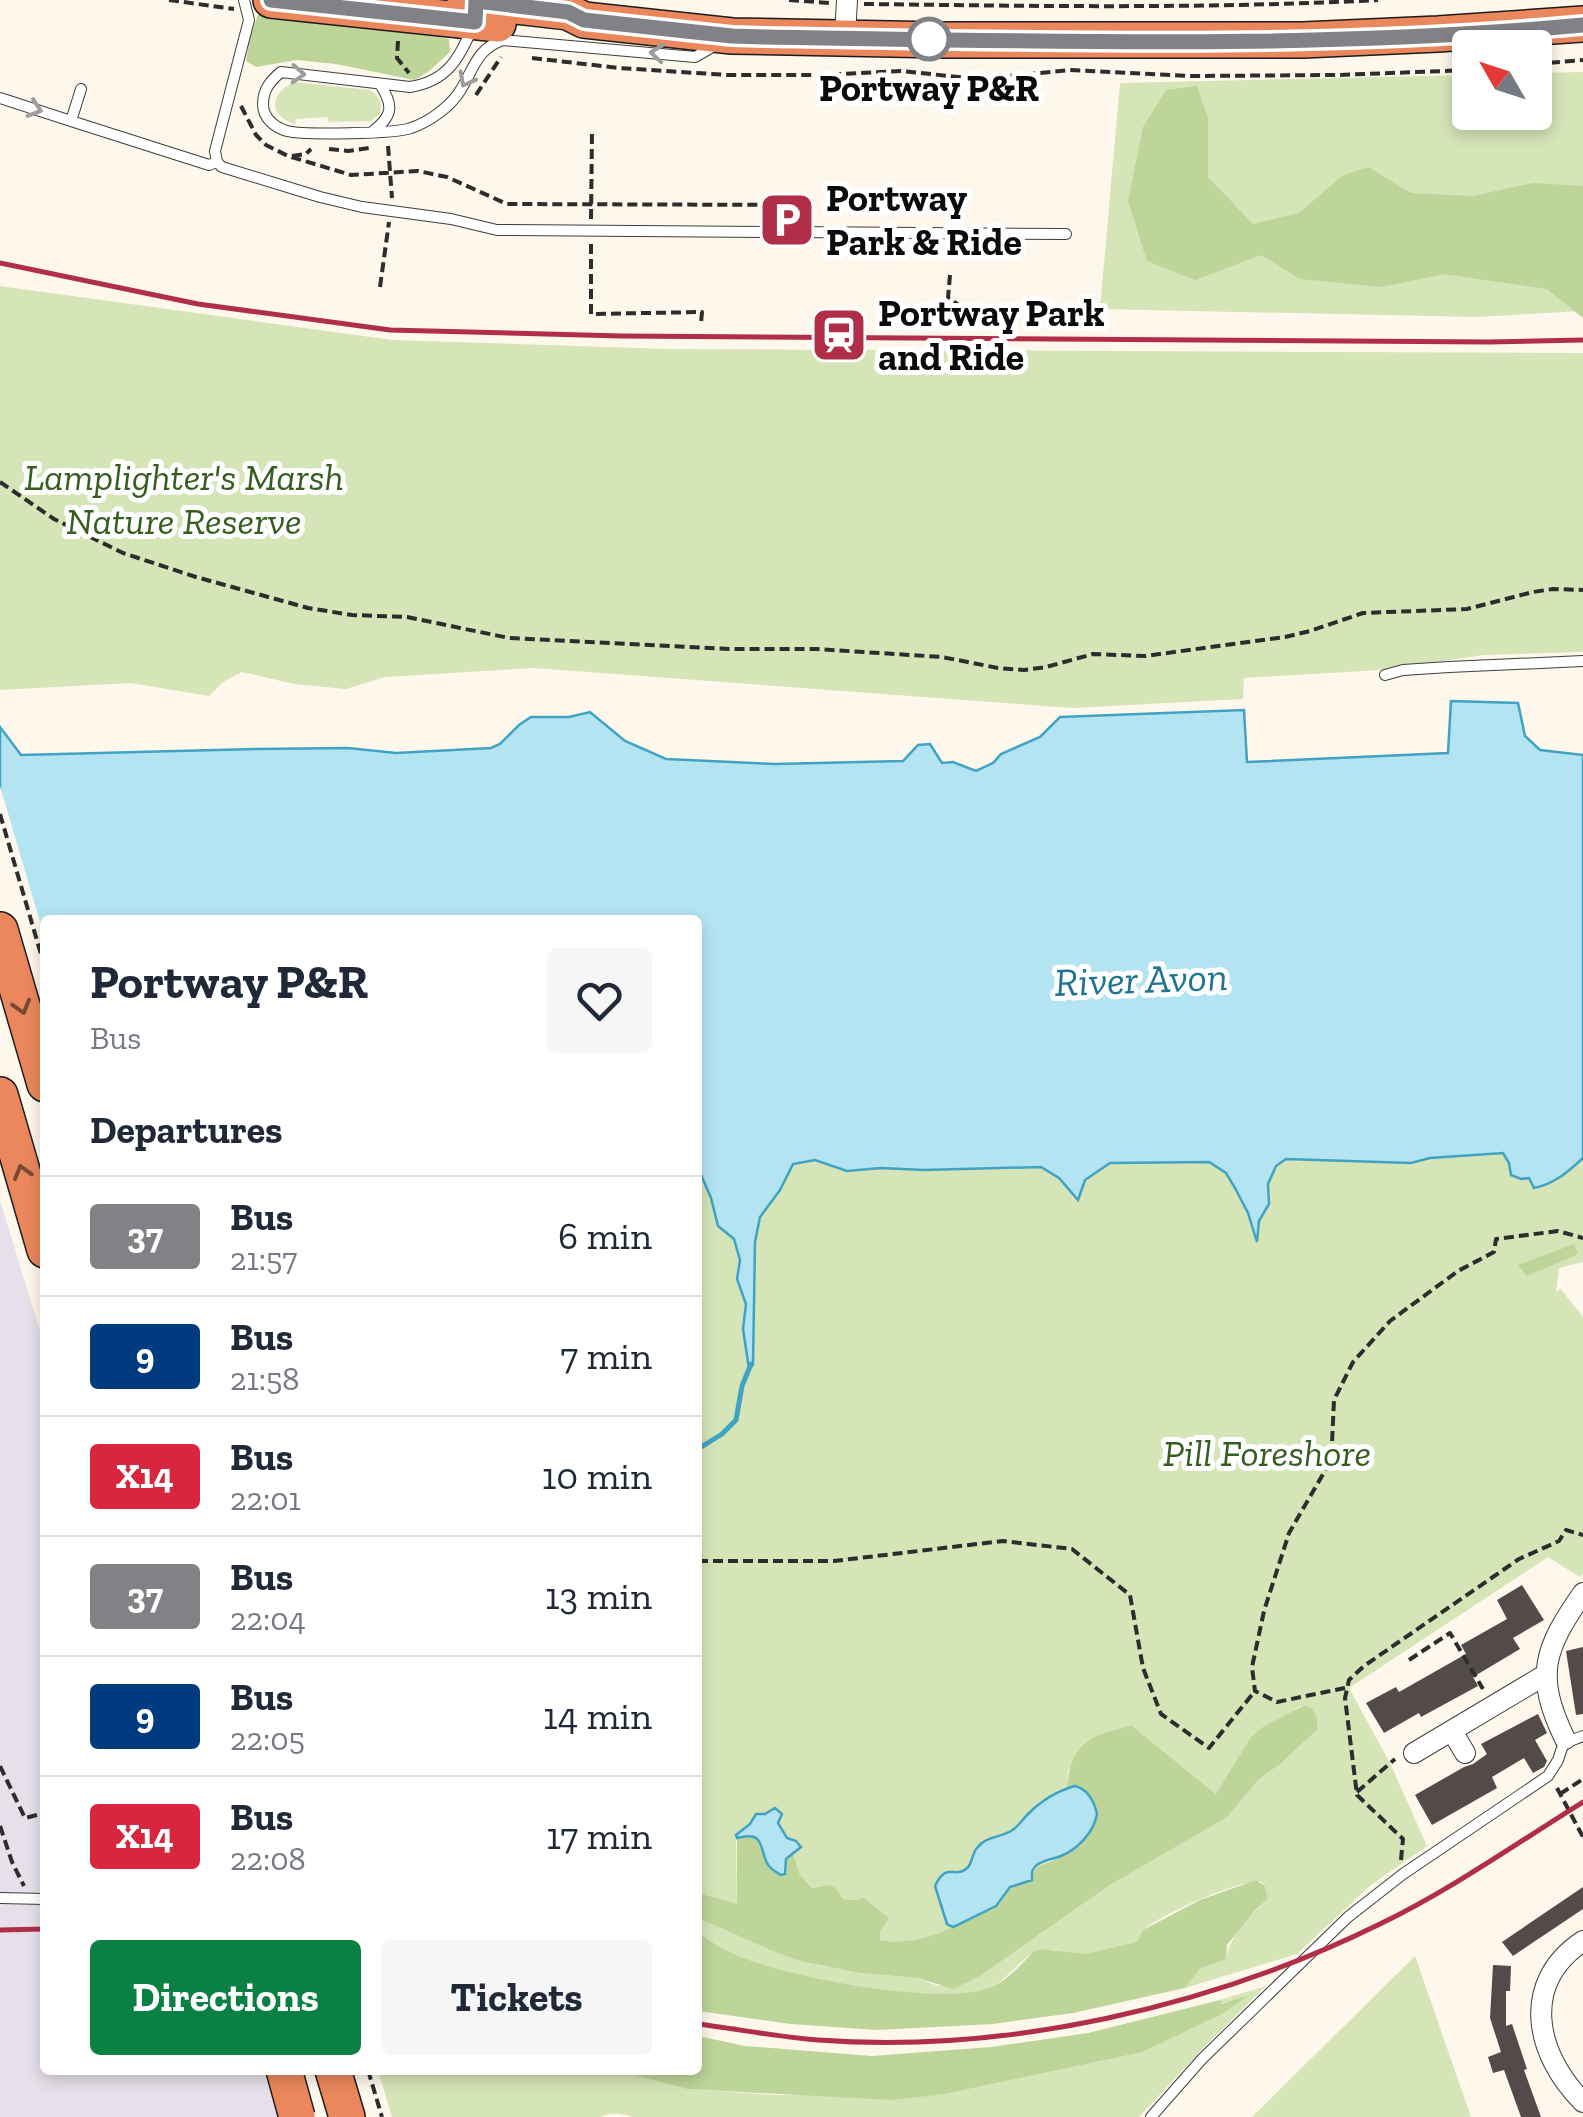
<!DOCTYPE html>
<html lang="en">
<head>
<meta charset="utf-8">
<style>
  :root { --surface:#fff; --page:#f6f6f7; --text:#1f2937; --muted:#747a83; --line:#e0e1e3; --accent:#0b8043 }
  body { margin:0; font-family:"Zilla Slab",serif; background:var(--page); color:var(--text); height:100vh; display:flex; flex-direction:column; font-size:38px; white-space:nowrap }
  * { box-sizing:border-box; margin:0 }
  p { font-size:32px; color:var(--muted) }
  .icon { flex:none; width:55px; height:55px; fill:none; stroke:currentColor; stroke-width:2; stroke-linecap:round; stroke-linejoin:round }
  .map { position:relative; flex:1; overflow:hidden }
  .panel { position:absolute; left:40px; top:915px; width:662px; height:1160px; display:flex; flex-direction:column; background:var(--surface); border-radius:10px; box-shadow:0 5px 15px #0003 }
  .panel>* { flex:none }
  .badge { padding:0 20px; border-radius:8px; font-size:35px; line-height:65px }
  .needle { width:65px; rotate:309deg }
  .fabs { position:absolute; left:1452px; top:30px; display:grid; gap:20px }
  .fabs a { display:grid; place-items:center; width:100px; height:100px; border-radius:10px; background:var(--surface); box-shadow:0 5px 15px #0003; font-size:50px }
  .map>.badge { position:absolute; translate:-50% -50%; box-shadow:0 0 0 5px #fff }
  h2 { padding:0 50px; font-size:38px; line-height:90px }
  .round { display:grid; place-items:center; flex:none; width:105px; height:105px; border-radius:10px; background:var(--page) }
  .overview { display:flex; align-items:center; justify-content:space-between; height:170px; padding:0 50px }
  h1 { font-size:48px; font-weight:800; line-height:75px }
  .button { display:flex; gap:20px; margin-top:auto; padding:20px 50px }
  .button a { flex:1; height:115px; border-radius:10px; background:var(--accent); color:#fff; font-size:40px; font-weight:800; line-height:115px; text-align:center }
  .button a+a { background:var(--page); color:var(--text) }
  ul { padding:0; list-style:none }
  li { display:flex; align-items:center; gap:30px; height:120px; padding:0 50px; border-top:2px solid var(--line) }
  li div { flex:1 }
  li b { display:block; font-size:38px }
  li em { font-style:normal }
  li .badge { min-width:110px; font-weight:700; text-align:center }
  .map>svg:first-child { display:block }
  .industrial { fill:#e7e0ea }
  .green { fill:#d6e5b8 }
  .forest { fill:#bdd598 }
  .water { fill:#b4e4f1; stroke:#40a3c3; stroke-width:2.5 }
  .pier { fill:#fef7eb }
  .lines { fill:none; stroke-linecap:round; stroke-linejoin:round }
  .stream { stroke:#40a3c3; stroke-width:5 }
  .building { fill:#534b49 }
  .lane-casing { stroke:#3e3e3e; stroke-width:12 }
  .street-casing { stroke:#3e3e3e; stroke-width:22 }
  .highway-casing { stroke:#1c1c1c; stroke-width:38 }
  .path { stroke:#2d2d2d; stroke-width:4; stroke-dasharray:10 5; stroke-linecap:butt }
  .lane { stroke:#fff; stroke-width:10 }
  .street { stroke:#fff; stroke-width:20 }
  .highway { stroke:#ea875d; stroke-width:35 }
  .rail { stroke:#b12e49; stroke-width:5 }
  .highway-bridge-casing { stroke:#1c1c1c; stroke-width:38; stroke-linecap:butt }
  .highway-bridge { stroke:#ea875d; stroke-width:35 }
  .oneway { stroke:#9d9d9d }
  .oneway2 { stroke:#7a4934 }
  .line-casing { stroke:#fff; stroke-width:22 }
  .line { stroke:#808285; stroke-width:15 }
  .stop-dot { fill:#fff; stroke:#808285; stroke-width:5 }
  .labels { text-anchor:middle; dominant-baseline:central; stroke-width:10; stroke-linejoin:round; paint-order:stroke }
  .stop-label { font-size:38px; font-weight:bold; fill:#0b0b0b; stroke:#fff }
  .poi-label { font-size:38px; font-weight:bold; fill:#0b0b0b; stroke:#fff; text-anchor:start }
  .park-label { font-size:38px; font-style:italic; fill:#375e21; stroke:#fff }
  .water-label { font-size:40px; font-style:italic; fill:#1f7393; stroke:#fff }
</style>
</head>
<body>
<div class="map">
<svg width="1583" height="2117" viewBox="0 0 1583 2117">
  <rect width="100%" height="100%" fill="#fef7eb"/>
  <path class="industrial" d="M 0,1200 L 45,1348 L 45,2070 L 264,2070 L 279,2117 L 0,2117 Z"/>
  <path class="green" d="M 1583,72 L 1583,311 L 1478,317 L 1100,309 L 1120,83 L 1470,75 L 1470,112 L 1535,112 L 1535,73 Z
    M 294,82 L 370,90 C 380,97 382,102 380,114 L 371,121 L 329,122 L 327,117 L 295,119 L 296,124 C 267,116 270,94 294,82 Z
    M 0,286 L 392,340 L 668,349 L 1583,353 L 1583,652 L 1484,655 L 1381,670 L 1244,678 L 1243,699 L 1072,708 L 534,668 L 385,677 L 346,689 L 294,684 L 242,672 L 223,682 L 209,696 L 131,683 L 0,690 Z
    M 698,1021 L 754,1208 L 771,1164 L 1583,1040 L 1583,1262 L 1559,1268 L 1556,1293 L 1560,1288 L 1583,1317 L 1583,1573 L 1580,1577 L 1548,1557 L 1349,1688 L 1390,1763 L 1427,1846 L 1371,1885 L 1297,1954 L 1185,1988 L 1200,1969 L 1226,1959 C 1230,1935 1250,1915 1268,1899 L 1265,1886 L 1260,1881 C 1237,1881 1164,1913 1146,1928 C 1142,1932 1140,1937 1137,1942 C 1120,1946 1102,1953 1085,1954 C 1070,1955 1054,1947 1039,1951 C 1020,1956 1007,1983 984,1990 C 933,2005 795,1978 744,1958 C 727,1952 712,1943 698,1932 L 698,1918 L 775,1952 L 800,1961 L 860,1973 L 918,1978 L 938,1986 L 980,1976 L 1110,1885 L 1226,1817 L 1259,1779 L 1279,1765 L 1317,1730 L 1317,1718 L 1312,1708 L 1305,1705 L 1297,1708 L 1226,1780 L 1216,1794 L 1132,1726 L 1068,1770 L 1067,1788 L 1043,1801 L 1012,1831 L 984,1842 L 974,1852 L 971,1863 L 965,1870 L 943,1874 L 936,1882 L 945,1922 L 953,1927 C 934,1941 904,1944 880,1940 L 880,1931 L 855,1900 L 843,1899 L 829,1885 L 812,1888 L 800,1875 L 793,1853 L 799,1849 L 796,1842 C 787,1838 780,1833 778,1823 L 780,1820 L 765,1814 L 756,1814 L 750,1824 L 737,1833 L 736,1837 L 737,1905 L 698,1893 Z
    M 1415,1956 L 1471,2117 L 1252,2117 Z
    M 1266,1986 L 1207,2044 L 1139,2117 L 632,2117 C 621,2113 611,2112 601,2117 L 392,2117 L 378,2070 L 613,2070 L 687,2089 L 775,2095 L 945,2094 L 1143,2052 L 1222,2014 L 1245,1997 L 1221,2004 L 1220,2000 Z"/>
  <path class="forest" d="M 271,8 L 292,10 L 449,39 L 450,52 L 428,72 L 414,80 L 336,64 L 297,60 L 256,67 L 246,61 L 250,37 L 259,12 Z
    M 1197,86 L 1208,118 L 1208,177 L 1253,224 L 1299,213 L 1342,176 L 1368,167 L 1411,193 L 1472,196 L 1533,183 L 1583,186 L 1583,318 L 1547,289 L 1444,274 L 1382,287 L 1300,279 L 1261,255 L 1195,280 L 1147,261 L 1128,201 L 1143,127 L 1166,90 Z
    M 1574,1244 L 1578,1254 L 1527,1276 L 1518,1265 Z
    M 1305,1705 L 1312,1708 L 1317,1718 L 1317,1730 L 1279,1765 L 1259,1779 L 1227,1817 L 1110,1885 L 980,1976 L 953,1989 L 918,1978 L 860,1973 L 800,1961 L 775,1952 L 698,1918 L 698,1893 L 737,1904 L 737,1838 C 759,1834 763,1843 766,1863 L 787,1869 L 786,1859 L 793,1853 L 800,1875 L 812,1888 L 829,1885 L 835,1887 L 843,1899 L 855,1900 L 864,1898 L 889,1918 L 880,1931 L 880,1940 C 915,1946 941,1934 971,1918 C 977,1914 986,1913 993,1909 C 1010,1898 1001,1886 1029,1882 C 1038,1858 1043,1868 1060,1857 C 1069,1850 1088,1818 1095,1807 L 1088,1795 L 1075,1786 L 1067,1788 C 1070,1743 1091,1734 1132,1726 L 1216,1794 L 1251,1737 L 1263,1727 Z
    M 1256,1880 L 1265,1886 L 1268,1899 L 1256,1909 L 1227,1945 L 1226,1959 L 1200,1969 L 1185,1988 L 1073,2013 L 993,2024 L 876,2030 L 791,2024 L 698,2011 L 698,1932 C 712,1943 727,1952 744,1958 C 795,1978 935,2005 986,1989 C 1004,1984 1021,1965 1033,1952 L 1040,1949 L 1086,1954 L 1137,1942 L 1143,1930 L 1200,1900 Z
    M 1249,1995 L 1222,2014 L 1143,2052 L 945,2094 L 891,2100 L 687,2089 L 613,2070 L 698,2070 L 698,2036 L 745,2046 L 872,2056 L 991,2047 L 1088,2033 L 1220,2000 L 1222,2004 Z"/>
  <path class="water" d="M 1451,701 L 1518,703 L 1525,736 L 1540,750 L 1583,755 L 1583,1158 C 1568,1172 1554,1184 1534,1188 L 1529,1178 L 1521,1179 L 1511,1175 L 1509,1163 L 1503,1153 L 1430,1158 L 1411,1163 L 1286,1159 L 1276,1166 L 1268,1184 L 1269,1204 L 1259,1221 L 1257,1242 L 1248,1213 L 1235,1188 L 1226,1173 L 1209,1162 L 1110,1163 L 1085,1180 L 1078,1200 L 1059,1178 L 1041,1167 L 924,1170 L 881,1168 L 847,1171 L 815,1160 L 793,1164 L 780,1190 L 760,1217 L 755,1242 L 753,1365 L 749,1369 L 743,1329 L 746,1304 L 737,1279 L 740,1260 L 734,1239 L 718,1226 L 711,1198 L 698,1168 L 698,920 L 45,920 L 45,1168 L 0,1172 L 0,727 L 21,755 L 256,749 L 348,748 L 396,753 L 491,748 L 500,744 L 519,725 L 531,717 L 569,717 L 590,712 L 625,741 L 666,759 L 775,764 L 903,761 L 918,745 L 930,744 L 942,763 L 953,762 L 976,771 L 993,763 L 1001,754 L 1040,737 L 1060,717 L 1244,710 L 1247,762 L 1448,753 Z
    M 1075,1786 C 1087,1789 1094,1801 1097,1814 C 1094,1832 1078,1849 1061,1856 C 1054,1859 1043,1860 1037,1865 C 1031,1870 1032,1873 1032,1880 L 1010,1887 L 996,1906 L 953,1927 L 947,1924 L 935,1886 C 947,1861 954,1879 966,1869 C 973,1864 971,1855 977,1848 C 986,1836 999,1838 1011,1831 C 1018,1827 1022,1820 1028,1814 C 1041,1801 1057,1791 1075,1786 Z
    M 775,1808 L 782,1814 L 778,1823 L 787,1838 L 796,1841 L 801,1847 L 786,1859 L 785,1874 L 781,1875 C 776,1872 770,1869 767,1863 C 759,1847 765,1831 737,1838 L 736,1835 L 750,1824 L 756,1814 L 765,1814 Z"/>
  <path class="pier" d="M 0,786 L 45,939 L 45,1173 L 0,1177 Z"/>
  <g class="lines">
    <path class="stream" d="M 698,1449 L 722,1434 L 736,1420 L 742,1386 L 751,1364"/>
  </g>
  <path class="building" d="M 1522,1585 L 1544,1620 L 1513,1638 L 1520,1649 L 1473,1677 L 1478,1686 L 1421,1717 L 1419,1713 L 1384,1733 L 1366,1703 L 1396,1687 L 1399,1692 L 1466,1654 L 1461,1645 L 1507,1619 L 1497,1600 Z
    M 1583,1647 L 1583,1714 L 1576,1715 L 1566,1651 Z
    M 1538,1714 L 1547,1733 L 1535,1740 L 1547,1761 L 1544,1767 L 1533,1773 L 1524,1758 L 1492,1777 L 1497,1788 L 1432,1825 L 1415,1795 L 1464,1767 L 1473,1764 L 1487,1754 L 1481,1744 Z
    M 1583,1887 L 1583,1909 L 1513,1956 L 1502,1942 Z
    M 1493,1965 L 1511,1966 L 1510,1991 L 1506,1991 L 1506,2026 L 1512,2024 L 1527,2069 L 1524,2070 L 1541,2117 L 1521,2117 L 1504,2070 L 1493,2073 L 1488,2057 L 1501,2052 L 1490,2018 Z"/>
  <g class="lines">
    <g class="lane-casing">
      <path id="lane" d="M 473,27 C 458,59 448,81 410,87 L 281,72 C 270,81 263,90 263,104 C 263,118 274,127 287,131 C 302,135 396,134 411,128 C 429,122 450,107 460,91 C 474,69 476,49 503,40 L 695,57 L 714,46
        M 81,89 L 71,121 L 209,165 L 217,162 L 222,167 L 320,197 L 362,207 L 451,219 L 497,230 L 1066,234
        M 0,98 L 71,121
        M 372,132 C 393,116 394,106 380,84
        M 217,162 L 215,151 L 249,20 L 244,0
        M 1385,675 L 1403,670 L 1449,667 L 1583,661
        M 0,1898 L 45,1899
        M 1151,2117 L 1202,2059 L 1348,1917 L 1403,1874 L 1548,1776 L 1558,1760 L 1565,1739 L 1570,1741 L 1583,1736"/>
    </g>
    <g class="street-casing">
      <path id="street" d="M 845,37 L 847,0
        M 1452,1731 L 1465,1753
        M 1565,1739 C 1534,1675 1544,1649 1583,1593
        M 1414,1753 L 1545,1675
        M 1583,1941 C 1520,1983 1535,2054 1583,2102"/>
    </g>
    <g class="highway-casing">
      <path id="highway" d="M 271,0 L 498,24
        M 465,0 L 568,12 L 584,20 L 732,36 L 943,40 L 1303,40 L 1438,34 L 1583,24
        M 0,930 L 45,1084
        M 0,1095 L 45,1250
        M 333,2070 L 347,2117"/>
    </g>
    <path class="path" d="M 169,0 L 234,9
      M 789,0 L 829,3
      M 864,4 C 1035,6 1206,9 1378,0
      M 398,41 L 397,58 L 409,73
      M 532,58 L 619,68 L 728,75 L 823,75 L 901,71 L 978,79 L 1070,70 L 1191,76 L 1337,75 L 1470,70
      M 1535,64 L 1583,60
      M 476,95 L 501,57
      M 241,106 L 256,135 L 266,145 L 288,156 L 351,175 L 418,171 L 447,177 L 507,204 L 802,205
      M 388,146 L 392,198
      M 329,149 L 348,151 L 369,148
      M 292,156 L 306,154 L 311,149
      M 591,219 L 592,134
      M 591,244 L 591,314 L 702,312 L 701,323
      M 950,275 L 948,298 L 987,323
      M 380,287 L 389,222
      M 0,482 L 54,519 L 123,553 L 196,577 L 308,608 L 352,615 L 407,617 L 509,638 L 730,649 L 816,649 L 942,657 L 998,668 L 1024,670 L 1046,667 L 1093,654 L 1145,656 L 1285,637 L 1310,631 L 1363,613 L 1467,609 L 1533,592 L 1553,589 L 1583,590
      M 0,814 L 45,968
      M 698,1561 L 834,1561 L 1003,1541 L 1072,1549 L 1130,1595 L 1143,1668 L 1161,1714 L 1209,1748 L 1255,1691
      M 1409,1660 L 1450,1633 L 1483,1689
      M 1345,1688 L 1277,1702 L 1255,1691 L 1252,1667 L 1264,1611 L 1289,1533 L 1326,1469 L 1332,1443 L 1334,1400 L 1353,1362 L 1390,1321 L 1458,1271 L 1494,1252 L 1496,1239 L 1558,1231 L 1583,1238
      M 0,1766 L 25,1818 L 45,1813
      M 1557,1788 L 1583,1837
      M 1357,1792 L 1395,1759
      M 1560,1794 L 1583,1779
      M 0,1826 L 12,1862 L 24,1886
      M 1401,1860 L 1403,1839 L 1357,1795 L 1345,1698 L 1349,1680 L 1364,1666 L 1519,1559 L 1559,1541 L 1566,1530 L 1583,1535
      M 368,2070 L 382,2117"/>
    <use href="#lane" class="lane"/>
    <use href="#street" class="street"/>
    <use href="#highway" class="highway"/>
    <path class="rail" d="M 0,263 L 198,304 L 390,330 L 621,336 L 1489,342 L 1583,340
      M 0,1930 L 45,1929
      M 698,2024 C 737,2029 778,2037 818,2040 C 1007,2054 1212,2007 1382,1923 C 1452,1889 1517,1843 1583,1802"/>
    <g class="highway-bridge-casing">
      <path id="highway-bridge" d="M 284,2070 L 297,2117"/>
    </g>
    <use href="#highway-bridge" class="highway-bridge"/>
  </g>
  <defs><path id="oneway-chevron" d="M-2-3.5L2.5 0L-2 3.5" fill="none" stroke-width="1.6" stroke-linecap="round" stroke-linejoin="round" transform="scale(2.5)"/></defs>
  <g class="oneway">
    <use href="#oneway-chevron" transform="translate(657 53) rotate(-175)"/>
    <use href="#oneway-chevron" transform="translate(298 74) rotate(3)"/>
    <use href="#oneway-chevron" transform="translate(466 80) rotate(118)"/>
    <use href="#oneway-chevron" transform="translate(35 109) rotate(18)"/>
  </g>
  <g class="oneway2">
    <use href="#oneway-chevron" transform="translate(22 1007) rotate(74)"/>
    <use href="#oneway-chevron" transform="translate(22 1172) rotate(-106)"/>
  </g>
  <g class="lines">
    <g class="line-casing">
      <path id="line" d="M 271,0 L 475,22 L 476,1 L 568,12 L 584,20 L 732,36 L 766,37 C 1038,41 1312,50 1583,25"/>
    </g>
    <use href="#line" class="line"/>
  </g>
  <defs>
    <g id="parking-square" transform="scale(2.875)"><rect x="-9" y="-9" width="18" height="18" rx="4" fill="#b12e49" stroke="#fff"/><path d="M-3.5-5.5H1a3.5 3.5 0 0 1 0 7H-1V5.5H-3.5ZM-1-3.4V-.6H.8a1.4 1.4 0 0 0 0-2.8Z" fill="#fff"/></g>
    <g id="station-square" transform="scale(2.875)"><rect x="-9" y="-9" width="18" height="18" rx="4" fill="#b12e49" stroke="#fff"/><path d="M-3-6H3Q5-6 5-4V2Q5 4 3 4L4.5 6H3L1.5 4h-3L-3 6H-4.5L-3 4Q-5 4-5 2V-4Q-5-6-3-6ZM-3.5-4v3h7v-3ZM-3.5 1v1.5H-2V1ZM2 1v1.5H3.5V1Z" fill="#fff"/></g>
  </defs>
  <g fill-rule="evenodd">
    <use href="#parking-square" x="787" y="220"/>
    <use href="#station-square" x="839" y="335"/>
  </g>
  <circle class="stop-dot" cx="929" cy="39" r="20"/>
  <g class="labels">
    <g class="stop-label">
      <text x="929" y="88">Portway P&amp;R</text>
    </g>
    <g class="poi-label">
      <text x="826" y="198">Portway<tspan x="826" dy="44">Park &amp; Ride</tspan></text>
      <text x="878" y="313">Portway Park<tspan x="878" dy="44">and Ride</tspan></text>
    </g>
    <g class="park-label">
      <text x="184" y="477">Lamplighter's Marsh<tspan x="184" dy="44">Nature Reserve</tspan></text>
      <text x="1267" y="1453">Pill Foreshore</text>
    </g>
    <g class="water-label">
      <text transform="translate(1141 979) rotate(-2)">River Avon</text>
    </g>
  </g>
</svg>
<div class="fabs">
<a><svg class="needle" viewBox="-14 -14 28 28"><path d="M0-13l5 13h-10z" fill="#e53935"/><path d="M0 13l5-13h-10z" fill="#747a83"/></svg></a>
</div>
<section class="panel">
<div class="overview"><div><h1>Portway P&amp;R</h1><p>Bus</p></div><a class="round"><svg class="icon" aria-label="heart" viewBox="0 0 24 24"><path d="M12 20l-8-8c-3-5 5-10 8-4 3-6 11-1 8 4z"/></svg></a></div>
<h2>Departures</h2>
<ul>
<li><span class="badge" style="background:#808285;color:#fff">37</span><div><b>Bus</b><p>21:57</p></div><em>6 min</em></li>
<li><span class="badge" style="background:#003b80;color:#fff">9</span><div><b>Bus</b><p>21:58</p></div><em>7 min</em></li>
<li><span class="badge" style="background:#d7263d;color:#fff">X14</span><div><b>Bus</b><p>22:01</p></div><em>10 min</em></li>
<li><span class="badge" style="background:#808285;color:#fff">37</span><div><b>Bus</b><p>22:04</p></div><em>13 min</em></li>
<li><span class="badge" style="background:#003b80;color:#fff">9</span><div><b>Bus</b><p>22:05</p></div><em>14 min</em></li>
<li><span class="badge" style="background:#d7263d;color:#fff">X14</span><div><b>Bus</b><p>22:08</p></div><em>17 min</em></li>
</ul>
<div class="button"><a>Directions</a><a>Tickets</a></div>
</section>
</div>
</body>
</html>
